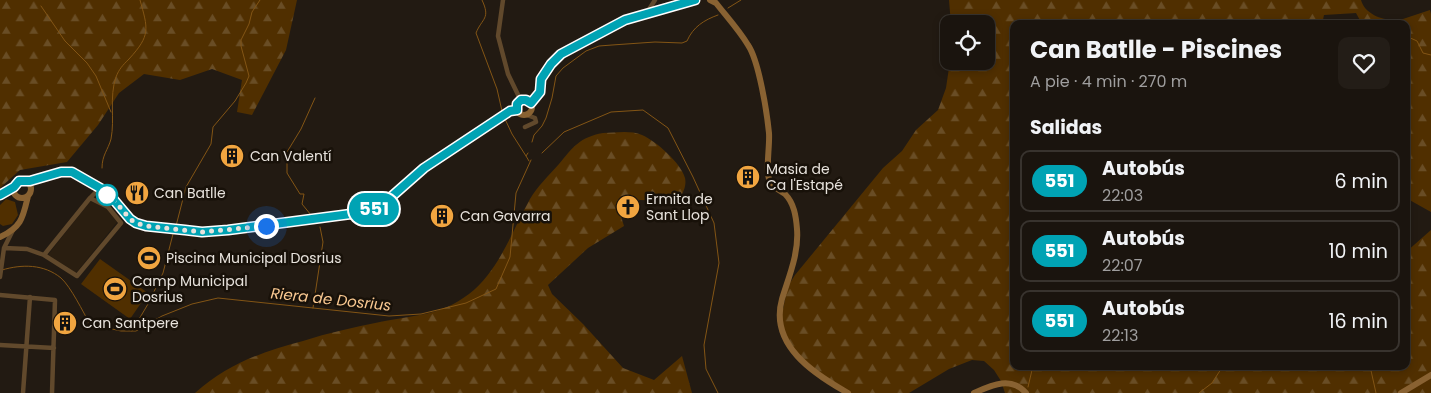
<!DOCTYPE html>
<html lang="es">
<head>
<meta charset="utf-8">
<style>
  :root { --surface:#1a140e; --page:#231d17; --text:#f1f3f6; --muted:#9f9e9e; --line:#38332e }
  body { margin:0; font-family:Poppins,sans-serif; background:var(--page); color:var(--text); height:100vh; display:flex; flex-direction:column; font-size:19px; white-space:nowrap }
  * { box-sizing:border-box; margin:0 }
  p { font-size:16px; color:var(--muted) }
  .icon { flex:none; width:28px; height:28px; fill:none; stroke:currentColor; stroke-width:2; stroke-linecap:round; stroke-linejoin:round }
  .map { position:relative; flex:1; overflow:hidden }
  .drawer { position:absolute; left:1010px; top:20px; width:400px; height:350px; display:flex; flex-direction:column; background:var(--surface); border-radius:10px; box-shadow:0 2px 8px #0003,0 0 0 1px var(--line) }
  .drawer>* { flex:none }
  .badge { padding:0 10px; border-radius:16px; font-size:18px; line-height:32px }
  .fabs { position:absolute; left:940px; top:15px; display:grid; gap:10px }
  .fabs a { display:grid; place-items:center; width:55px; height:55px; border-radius:10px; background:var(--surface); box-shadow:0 2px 8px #0003,0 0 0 1px var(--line); font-size:25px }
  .you { position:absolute; width:25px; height:25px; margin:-12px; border:4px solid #fff; border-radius:50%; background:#1a73e8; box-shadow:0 0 0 8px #1a73e833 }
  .map>.badge { position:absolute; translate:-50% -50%; box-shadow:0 0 0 2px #fff }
  h2 { padding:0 20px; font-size:19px; line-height:45px }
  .round { display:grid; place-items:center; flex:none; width:52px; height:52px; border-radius:10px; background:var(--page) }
  .summary { display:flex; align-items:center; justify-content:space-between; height:85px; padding:0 20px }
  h1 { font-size:24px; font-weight:700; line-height:38px }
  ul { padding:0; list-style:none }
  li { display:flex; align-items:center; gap:15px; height:62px; margin:0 10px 8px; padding:0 10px; border:2px solid var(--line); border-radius:10px }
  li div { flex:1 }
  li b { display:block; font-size:19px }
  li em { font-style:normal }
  li .badge { min-width:55px; font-weight:700; text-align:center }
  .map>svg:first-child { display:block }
  .built { fill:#2a1e10 }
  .forest { fill:url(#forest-firs) }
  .pitch { fill:#502f00 }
  .water { fill:url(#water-ripples) }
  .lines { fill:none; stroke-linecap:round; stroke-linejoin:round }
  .stream { stroke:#835515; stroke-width:1 }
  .street { stroke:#61492c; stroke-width:4.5 }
  .secondary { stroke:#896232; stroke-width:6 }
  .line-casing { stroke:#fff; stroke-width:11 }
  .line { stroke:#00a3b4; stroke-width:8 }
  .walk { stroke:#e7e2dc; stroke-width:5; stroke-dasharray:0 9 }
  .stop-dot { fill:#fff; stroke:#00a3b4; stroke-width:2.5 }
  .labels { text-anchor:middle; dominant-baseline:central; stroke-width:5; stroke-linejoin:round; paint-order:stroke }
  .poi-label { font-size:14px; fill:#e7e2dc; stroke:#181109; text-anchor:start }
  .water-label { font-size:15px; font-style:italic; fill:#fac992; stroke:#181109 }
</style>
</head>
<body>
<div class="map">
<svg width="1431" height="393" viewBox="0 0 1431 393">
  <defs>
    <pattern id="forest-firs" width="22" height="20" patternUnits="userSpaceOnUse" patternTransform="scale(1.25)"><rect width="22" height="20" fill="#502f00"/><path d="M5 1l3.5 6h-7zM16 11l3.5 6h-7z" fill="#694d25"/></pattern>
    <pattern id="water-ripples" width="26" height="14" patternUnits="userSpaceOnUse" patternTransform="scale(1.25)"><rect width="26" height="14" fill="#835515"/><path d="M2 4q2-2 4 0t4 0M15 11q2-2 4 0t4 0" fill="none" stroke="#956d36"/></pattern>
  </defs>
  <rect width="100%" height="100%" fill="#221a12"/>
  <path class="built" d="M 90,201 L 106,208 L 117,222 L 76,273 L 48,255 Z"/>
  <path class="forest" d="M 0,0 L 297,0 L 286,50 L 252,115 L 237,112 L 242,80 L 212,69 L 180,80 L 144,74 L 119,93 L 98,125 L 67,162 L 20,170 L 0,188 Z
    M 949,0 L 1361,0 C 1365,16 1389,23 1403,19 C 1412,16 1421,13 1430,10 L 1431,14 L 1431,212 L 1406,198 L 1406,24 L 1362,24 L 1356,13 L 1324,15 L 1322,24 L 1014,24 L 1014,366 L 1406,366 L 1406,252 L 1431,230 L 1431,393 L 1005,393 L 1001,381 L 994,370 L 984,361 L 972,360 L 949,369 L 909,393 L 846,393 L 796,356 L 780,323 L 788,286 L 795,275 L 883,168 L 902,151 L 916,130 L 938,110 L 946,88 L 950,61 L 986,61 L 986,24 L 951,24 Z
    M 603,133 C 615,133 630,130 642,135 C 656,141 681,163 685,178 C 687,187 682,195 677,202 L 623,199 L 618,207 L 624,226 L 588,248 L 548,285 L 552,294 L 583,324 L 623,368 L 654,380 L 682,356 L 692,393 L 195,393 C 228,364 261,352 303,341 C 328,333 354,327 380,322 C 414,315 440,316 469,294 C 499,271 512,231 530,199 C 537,187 549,175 559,164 C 573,147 580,137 603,133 Z"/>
  <path class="pitch" d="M 6,199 L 15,202 L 18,215 L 12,224 L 3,226 L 0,224 L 0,205 Z
    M 100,259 L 148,293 L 130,319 L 81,284 Z"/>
  <path class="water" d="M 139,252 L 160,254 L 159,263 L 138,261 Z"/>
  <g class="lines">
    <path class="stream" d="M 482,0 C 491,19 482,18 476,33 L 497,89 L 502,111
      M 41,6 L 65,41 L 87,63 L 96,76 L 111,112
      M 728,8 L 741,0
      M 1242,20 L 1242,24
      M 1406,36 L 1417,41 L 1423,53 L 1431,55
      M 505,119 L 512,134 L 526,156
      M 532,142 L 534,135 L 542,126 L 546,118 L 552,98 L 556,76 L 563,68 L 586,51 L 599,46 L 612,45 L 655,42 L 682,43 L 687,41 C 693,27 704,20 718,15
      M 528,153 L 526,156 L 529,161
      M 542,153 L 564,132 L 611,112 L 643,110 L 668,128 L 693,177 L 714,223 L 719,263 L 704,345 L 706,369 L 718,393
      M 102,168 C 102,155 108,150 111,139 C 115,119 109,97 116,77 C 119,69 123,65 129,59 C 151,35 148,29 140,0
      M 311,215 L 302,204 L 304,194 L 300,194 L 287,173 L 287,152 L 301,129 L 315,98
      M 176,226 L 186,187 L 211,144 L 213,127 L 235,101 L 246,83 L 249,76 L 241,46 L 241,40 L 249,24 L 252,12 L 260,0
      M 2,270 C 22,264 44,264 61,278 C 71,287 83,312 90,324 L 121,331 L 136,331 L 162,316 L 192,304 L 218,298 L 389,316 L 421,314 L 466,303 L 496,289 L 510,257 L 516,193 L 531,160
      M 313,308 L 323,242 L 320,227
      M 132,331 L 148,304 L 163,273 L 173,234
      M 1370,366 L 1376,393
      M 1028,387 L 1033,366
      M 1199,393 L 1212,383 L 1223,366"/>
    <path class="street" d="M 503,0 L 498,36 L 508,74 L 521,101
      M 646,14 L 655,0
      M 525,127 L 536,122 L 535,118 L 527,115
      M 4,248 L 27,249 L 44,255 L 90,198 L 100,188
      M 44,255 L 77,276 L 121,223 L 108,207 L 90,198
      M 0,277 L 4,248 L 13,230
      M 0,295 L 55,300 L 52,393
      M 0,345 L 54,348
      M 23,393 L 30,297"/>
    <path class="secondary" d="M 710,0 L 716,3 C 727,17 739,30 748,45 C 759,61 767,113 769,133 C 770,147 765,170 770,182 C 773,188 780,190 785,194 C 794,203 796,216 797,229 C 799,253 789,276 782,299 C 769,345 814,374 848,393
      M516 107a8 8 0 1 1 16 0a8 8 0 1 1-16 0Z
      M 531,103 L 539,92 L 541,79 L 551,64 L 561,54 L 625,20 L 695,0
      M13 189a9 9 0 1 1 18 0a9 9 0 1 1-18 0Z
      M 27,182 C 38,179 49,173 61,172 C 80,169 101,188 114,200 C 127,212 129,221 146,226 L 214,231 L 354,215 L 366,212 L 382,205 L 424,168 L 510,111 L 517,110
      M 0,195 L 14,187
      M 0,237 C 22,227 23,217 28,196
      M 974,393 C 992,385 1011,376 1026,393
      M 1401,393 L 1431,375"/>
  </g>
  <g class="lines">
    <g class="line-casing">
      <path id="line" d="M 0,195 L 14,187 L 19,181 L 30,181 L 61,172 L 72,172 L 100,188 L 114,200 L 130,219 L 136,223 L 146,226 L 185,230 L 202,232 L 228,230 L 366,212 L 382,205 L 424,168 L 510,111 L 517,110 L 517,104 L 521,100 L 526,100 L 531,103 L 540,92 L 541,79 L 551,64 L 561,54 L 625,20 L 695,0"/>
    </g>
    <use href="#line" class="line"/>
    <path class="walk" d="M 107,195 L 114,200 L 130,219 L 136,223 L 146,226 L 202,232 L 266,226"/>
  </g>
  <defs>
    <g id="building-disc" transform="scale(1.25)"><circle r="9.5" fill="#f1a540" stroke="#181109"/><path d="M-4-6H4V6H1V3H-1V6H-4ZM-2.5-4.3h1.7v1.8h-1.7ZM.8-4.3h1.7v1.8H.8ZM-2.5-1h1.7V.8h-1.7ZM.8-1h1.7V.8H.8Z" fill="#111"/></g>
    <g id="restaurant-disc" transform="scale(1.25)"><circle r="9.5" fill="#f1a540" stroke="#181109"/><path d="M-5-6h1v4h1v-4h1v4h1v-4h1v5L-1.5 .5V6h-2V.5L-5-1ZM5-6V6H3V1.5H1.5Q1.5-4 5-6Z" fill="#111"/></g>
    <g id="church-disc" transform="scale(1.25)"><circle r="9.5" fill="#f1a540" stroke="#181109"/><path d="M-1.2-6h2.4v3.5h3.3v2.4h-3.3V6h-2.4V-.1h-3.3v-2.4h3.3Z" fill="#111"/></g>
    <g id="stadium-disc" transform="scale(1.25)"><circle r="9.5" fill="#f1a540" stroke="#181109"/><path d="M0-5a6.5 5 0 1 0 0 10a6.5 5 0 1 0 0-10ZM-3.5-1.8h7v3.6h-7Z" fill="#111"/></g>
  </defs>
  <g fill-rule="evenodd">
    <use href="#building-disc" x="232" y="156"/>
    <use href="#building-disc" x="748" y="177"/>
    <use href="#restaurant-disc" x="137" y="193"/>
    <use href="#church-disc" x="628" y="207"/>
    <use href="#building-disc" x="442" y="216"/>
    <use href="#stadium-disc" x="149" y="258"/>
    <use href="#stadium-disc" x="115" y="289"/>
    <use href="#building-disc" x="65" y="323"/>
  </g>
  <circle class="stop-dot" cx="107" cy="195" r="10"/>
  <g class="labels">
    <g class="poi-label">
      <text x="250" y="156">Can Valentí</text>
      <text x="766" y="169">Masia de<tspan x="766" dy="16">Ca l'Estapé</tspan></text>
      <text x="154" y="193">Can Batlle</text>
      <text x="646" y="199">Ermita de<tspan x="646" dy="16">Sant Llop</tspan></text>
      <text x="460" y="216">Can Gavarra</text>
      <text x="166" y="258">Piscina Municipal Dosrius</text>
      <text x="132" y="281">Camp Municipal<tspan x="132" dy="16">Dosrius</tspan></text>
      <text x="82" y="323">Can Santpere</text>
    </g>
    <g class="water-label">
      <text transform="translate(331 299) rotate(6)">Riera de Dosrius</text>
    </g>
  </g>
</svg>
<div class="fabs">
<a><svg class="icon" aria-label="locate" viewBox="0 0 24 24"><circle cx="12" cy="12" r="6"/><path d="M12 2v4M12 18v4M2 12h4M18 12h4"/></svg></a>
</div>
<div class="you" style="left:266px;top:226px"></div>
<b class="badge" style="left:374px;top:209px;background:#00a3b4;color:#fff">551</b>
<section class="drawer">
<div class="summary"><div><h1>Can Batlle - Piscines</h1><p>A pie · 4 min · 270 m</p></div><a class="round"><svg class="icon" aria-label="heart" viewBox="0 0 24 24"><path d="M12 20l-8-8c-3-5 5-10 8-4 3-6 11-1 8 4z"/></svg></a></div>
<h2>Salidas</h2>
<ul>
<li><span class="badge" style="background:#00a3b4;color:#fff">551</span><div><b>Autobús</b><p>22:03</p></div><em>6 min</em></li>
<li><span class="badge" style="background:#00a3b4;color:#fff">551</span><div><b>Autobús</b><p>22:07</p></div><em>10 min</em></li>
<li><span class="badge" style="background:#00a3b4;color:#fff">551</span><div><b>Autobús</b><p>22:13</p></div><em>16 min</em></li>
</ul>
</section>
</div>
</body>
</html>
